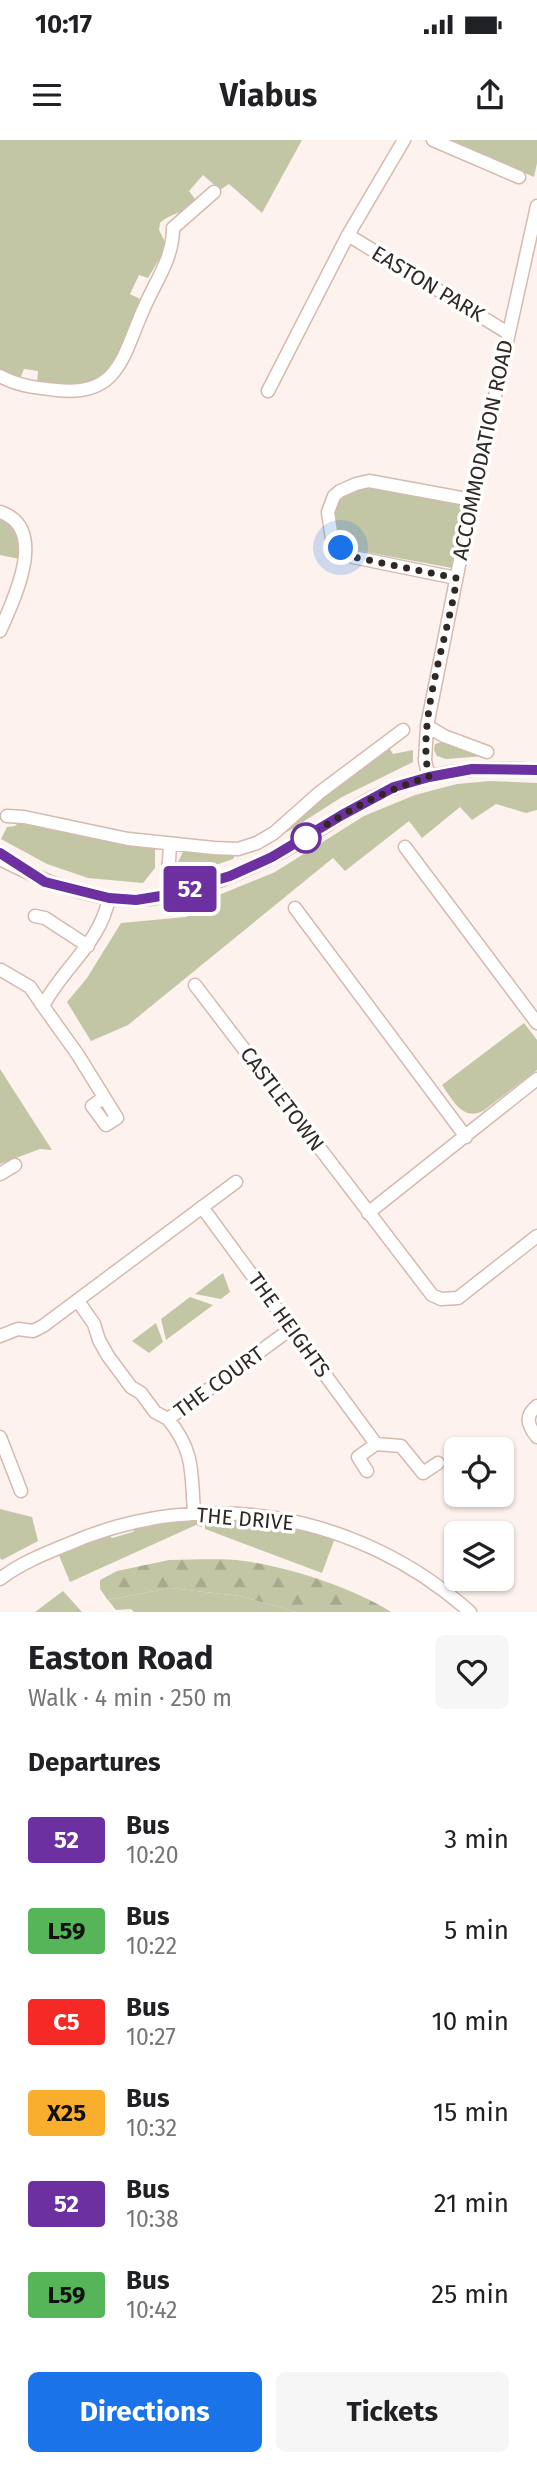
<!DOCTYPE html>
<html lang="en">
<head>
<meta charset="utf-8">
<style>
  :root { --surface:#fff; --page:#f6f6f6; --text:#202124; --muted:#757577; --accent:#1a73e8 }
  body { margin:0; font-family:"Fira Sans",sans-serif; background:var(--page); color:var(--text); height:100vh; display:flex; flex-direction:column; font-size:26px; white-space:nowrap }
  * { box-sizing:border-box; margin:0 }
  p { font-size:23px; color:var(--muted) }
  .icon { flex:none; width:38px; height:38px; fill:none; stroke:currentColor; stroke-width:2; stroke-linecap:round; stroke-linejoin:round }
  .map { position:relative; height:1472px; overflow:hidden }
  .details { display:flex; flex-direction:column; background:var(--surface); flex:1 }
  .details>* { flex:none }
  .badge { padding:0 14px; border-radius:5px; font-size:24px; line-height:46px }
  .fabs { position:absolute; left:444px; top:1297px; display:grid; gap:14px }
  .fabs a { display:grid; place-items:center; width:70px; height:70px; border-radius:10px; background:var(--surface); box-shadow:0 2px 5px #0004; font-size:35px }
  .you { position:absolute; width:35px; height:35px; margin:-18px; border:5px solid #fff; border-radius:50%; background:#1a73e8; box-shadow:0 0 0 10px #1a73e833 }
  .map>.badge { position:absolute; translate:-50% -50%; box-shadow:0 0 0 4px #fff }
  h2 { padding:0 28px; font-size:26px; line-height:63px }
  .round { display:grid; place-items:center; flex:none; width:74px; height:74px; border-radius:10px; background:var(--page) }
  .head { display:flex; align-items:center; justify-content:space-between; height:119px; padding:0 28px }
  h1 { font-size:33px; font-weight:700; line-height:52px }
  .action { display:flex; gap:14px; margin-top:auto; padding:14px 28px }
  .action a { flex:1; height:80px; border-radius:10px; background:var(--accent); color:#fff; font-size:28px; font-weight:700; line-height:80px; text-align:center }
  .action a+a { background:var(--page); color:var(--text) }
  ul { padding:0; list-style:none }
  li { display:flex; align-items:center; gap:21px; height:91px; padding:0 28px }
  li div { flex:1 }
  li b { display:block; font-size:26px }
  li em { font-style:normal }
  li .badge { min-width:77px; font-weight:700; text-align:center }
  .status { display:flex; justify-content:space-between; align-items:center; height:49px; padding:0 35px; background:var(--surface); direction:ltr }
  .status svg { height:19px; fill:currentColor }
  header { display:flex; justify-content:space-between; align-items:center; height:91px; padding:0 28px; background:var(--surface); font-size:32px; font-weight:700 }
  .map>svg:first-child { display:block }
  .green { fill:#c2c6a4 }
  .forest { fill:url(#forest-firs) }
  .lines { fill:none; stroke-linecap:round; stroke-linejoin:round }
  .minor-casing { stroke:#d4baaf; stroke-width:15 }
  .minor { stroke:#fff; stroke-width:12 }
  .line-casing { stroke:#fff; stroke-width:16 }
  .line { stroke:#6c30a1; stroke-width:10 }
  .walk { stroke:#312823; stroke-width:7; stroke-dasharray:0 12.6 }
  .stop-dot { fill:#fff; stroke:#6c30a1; stroke-width:3.5 }
  .labels { text-anchor:middle; dominant-baseline:central; stroke-width:7; stroke-linejoin:round; paint-order:stroke }
  .street-label { font-size:21px; fill:#312823; stroke:#fff }
</style>
</head>
<body>
<div class="status"><b>10:17</b><svg viewBox="0 0 49 12"><path d="M0 12V9h3v3zM5 12V6h3v6zM10 12V3h3v9zM15 12V0h3v12zM26 1h20v11H26zM47 4h2v5h-2z"/></svg></div>
<header><svg class="icon" aria-label="menu" viewBox="0 0 24 24"><path d="M4 6h16M4 12h16M4 18h16"/></svg>Viabus<svg class="icon" aria-label="share" viewBox="0 0 24 24"><path d="M12 15V3M7 8l5-5 5 5M5 13v7h14v-7"/></svg></header>
<div class="map">
<svg width="537" height="1472" viewBox="0 0 537 1472">
  <defs>
    <pattern id="forest-firs" width="22" height="20" patternUnits="userSpaceOnUse" patternTransform="scale(1.75)"><rect width="22" height="20" fill="#c2c6a4"/><path d="M5 1l3.5 6h-7zM16 11l3.5 6h-7z" fill="#a7aa8d"/></pattern>
  </defs>
  <rect width="100%" height="100%" fill="#fdf2ed"/>
  <path class="green" d="M 0,0 L 302,0 L 262,73 L 229,44 L 220,50 L 203,35 L 189,51 L 195,59 C 186,76 174,70 160,83 L 159,90 L 167,106 L 148,138 L 139,135 L 130,154 L 140,159 C 116,218 113,257 37,242 L 38,231 L 24,229 L 20,239 L 0,231 Z
    M 449,0 L 537,0 L 537,23 L 534,37 Z
    M 372,345 L 464,365 L 452,428 L 355,410 C 338,401 321,376 340,358 C 348,350 362,348 372,345 Z
    M 0,379 L 13,384 L 17,395 L 19,419 L 0,415 Z
    M 442,602 L 485,616 L 446,619 L 437,616 L 434,610 L 435,604 Z
    M 384,607 L 390,609 L 393,614 L 413,610 L 413,622 L 342,657 L 287,692 L 283,690 Z
    M 490,641 L 537,643 L 537,670 L 526,673 L 496,664 L 472,680 L 460,667 L 422,698 L 409,681 L 345,731 L 333,718 L 128,885 L 91,901 L 67,862 L 87,838 L 121,783 L 186,777 L 219,755 L 275,732 L 364,676 L 415,655 L 457,644 Z
    M 19,682 L 155,707 L 155,728 L 143,743 L 88,738 L 47,724 L 1,699 L 7,687 L 15,686 Z
    M 184,710 L 236,713 L 233,719 L 189,734 L 181,731 L 177,724 Z
    M 524,883 L 537,900 L 537,930 L 483,971 C 462,981 453,960 442,945 Z
    M 0,929 L 52,1010 L 40,1009 L 0,1024 Z
    M 223,1133 L 230,1152 L 221,1159 L 195,1154 Z
    M 190,1157 L 213,1165 L 166,1200 L 161,1179 Z
    M 156,1183 L 163,1202 L 149,1213 L 132,1201 Z
    M 0,1369 L 32,1377 L 38,1401 L 2,1420 L 0,1418 Z
    M 205,1378 L 252,1380 L 256,1385 L 278,1389 L 284,1385 L 335,1398 L 322,1433 L 205,1389 Z
    M 201,1379 L 202,1387 L 196,1385 L 70,1442 L 58,1413 L 106,1394 L 112,1398 L 133,1392 L 137,1386 Z
    M 170,1448 L 240,1456 L 297,1472 L 134,1472 L 131,1469 L 116,1470 L 108,1460 Z
    M 63,1451 L 82,1472 L 35,1472 Z"/>
  <path class="forest" d="M 169,1420 C 193,1420 220,1418 244,1421 C 288,1427 354,1448 391,1472 L 297,1472 L 240,1456 L 170,1448 L 108,1460 L 100,1449 L 100,1440 L 117,1431 Z"/>
  <g class="lines">
    <g class="minor-casing">
      <path id="minor" d="M 433,0 L 519,37
        M 348,95 L 508,193
        M 0,236 C 18,246 37,248 57,250 C 120,257 123,214 144,168 C 156,140 173,119 173,88 L 214,52
        M 268,251 L 348,95 L 404,0
        M 0,372 C 49,388 14,459 0,491
        M 456,438 L 353,417 L 332,399 L 328,372 L 334,356 L 340,351 L 356,344 L 369,341 L 472,360
        M 427,586 L 444,596 L 487,612
        M 429,637 L 425,621 L 427,586 L 472,360 L 537,66
        M 7,676 L 24,677 L 128,699 L 214,708 L 238,709 L 257,703 L 274,693 L 319,653 L 403,590
        M 405,707 L 537,883
        M 0,719 C 35,737 70,752 109,758 C 175,769 259,727 313,694 C 339,678 363,660 391,649 C 436,630 489,626 537,630
        M 167,755 L 170,704
        M 295,768 L 466,997
        M 35,776 L 45,778 L 88,806
        M 1,830 L 30,847 L 43,866 C 63,827 100,804 109,758
        M 195,845 L 432,1155 L 441,1159 L 458,1158 L 537,1096
        M 43,866 L 78,915 L 117,978 L 106,985 L 92,966 L 103,958
        M 0,1034 L 15,1025
        M 202,1067 L 376,1304
        M 368,1073 L 537,939
        M 78,1161 L 94,1184 L 99,1200 L 108,1216 L 131,1247 L 141,1253 L 155,1272 L 168,1279 L 292,1188
        M 0,1196 L 18,1189 L 33,1191 L 43,1186 L 236,1042
        M 537,1266 C 524,1276 528,1286 537,1297
        M 168,1279 C 195,1312 191,1333 194,1372
        M 0,1297 L 21,1351
        M 367,1331 L 358,1317 L 376,1304 L 401,1306 L 423,1333 L 438,1323
        M 0,1439 C 19,1424 44,1414 66,1405 C 203,1344 359,1373 470,1472"/>
    </g>
    <use href="#minor" class="minor"/>
  </g>
  <g class="lines">
    <g class="line-casing">
      <path id="line" d="M 0,713 L 45,742 L 109,758 L 136,760 L 167,755 L 230,736 L 272,717 L 342,675 L 394,647 L 429,637 L 472,629 L 537,630"/>
    </g>
    <use href="#line" class="line"/>
    <path class="walk" d="M 306,698 C 349,670 379,652 429,637 C 416,582 447,500 456,443 L 456,438 L 353,417 L 341,408"/>
  </g>
  <circle class="stop-dot" cx="306" cy="698" r="14"/>
  <g class="labels">
    <g class="street-label">
      <text transform="translate(428 144) rotate(31)">EASTON PARK</text>
      <text transform="translate(483 310) rotate(-78)">ACCOMMODATION ROAD</text>
      <text transform="translate(282 959) rotate(53)">CASTLETOWN</text>
      <text transform="translate(289 1185) rotate(54)">THE HEIGHTS</text>
      <text transform="translate(219 1242) rotate(-36)">THE COURT</text>
      <text transform="translate(245 1379) rotate(5)">THE DRIVE</text>
    </g>
  </g>
</svg>
<div class="fabs">
<a><svg class="icon" aria-label="locate" viewBox="0 0 24 24"><circle cx="12" cy="12" r="6"/><path d="M12 2v4M12 18v4M2 12h4M18 12h4"/></svg></a>
<a><svg class="icon" aria-label="layers" viewBox="0 0 24 24"><path d="M12 4l9 5-9 5-9-5zM3 14l9 5 9-5"/></svg></a>
</div>
<div class="you" style="left:341px;top:408px"></div>
<b class="badge" style="left:190px;top:749px;background:#6c30a1;color:#fff">52</b>
</div>
<section class="details">
<div class="head"><div><h1>Easton Road</h1><p>Walk · 4 min · 250 m</p></div><a class="round"><svg class="icon" aria-label="heart" viewBox="0 0 24 24"><path d="M12 20l-8-8c-3-5 5-10 8-4 3-6 11-1 8 4z"/></svg></a></div>
<h2>Departures</h2>
<ul>
<li><span class="badge" style="background:#6c30a1;color:#fff">52</span><div><b>Bus</b><p>10:20</p></div><em>3 min</em></li>
<li><span class="badge" style="background:#56b559;color:#111">L59</span><div><b>Bus</b><p>10:22</p></div><em>5 min</em></li>
<li><span class="badge" style="background:#f52a26;color:#fff">C5</span><div><b>Bus</b><p>10:27</p></div><em>10 min</em></li>
<li><span class="badge" style="background:#f9af2d;color:#111">X25</span><div><b>Bus</b><p>10:32</p></div><em>15 min</em></li>
<li><span class="badge" style="background:#6c30a1;color:#fff">52</span><div><b>Bus</b><p>10:38</p></div><em>21 min</em></li>
<li><span class="badge" style="background:#56b559;color:#111">L59</span><div><b>Bus</b><p>10:42</p></div><em>25 min</em></li>
</ul>
<div class="action"><a>Directions</a><a>Tickets</a></div>
</section>
</body>
</html>
